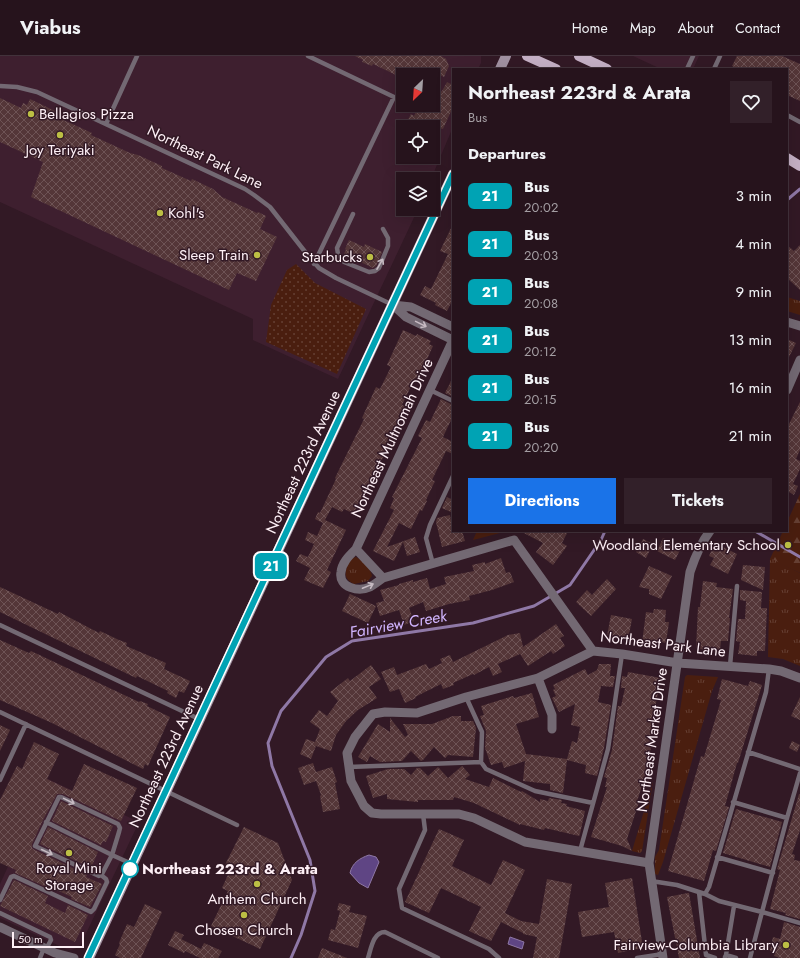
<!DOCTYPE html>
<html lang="en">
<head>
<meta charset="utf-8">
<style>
  :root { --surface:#26131c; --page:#322029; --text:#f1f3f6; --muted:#a49ea3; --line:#42323b; --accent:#1a73e8 }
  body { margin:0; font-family:Jost,sans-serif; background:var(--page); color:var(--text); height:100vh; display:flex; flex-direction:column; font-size:15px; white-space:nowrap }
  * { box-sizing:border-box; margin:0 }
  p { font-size:13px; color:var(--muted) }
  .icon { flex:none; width:22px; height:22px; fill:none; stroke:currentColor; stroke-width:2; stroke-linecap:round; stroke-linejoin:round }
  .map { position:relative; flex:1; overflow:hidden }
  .drawer { position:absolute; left:452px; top:12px; width:336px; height:464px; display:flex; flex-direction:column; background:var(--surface); border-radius:0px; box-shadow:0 4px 16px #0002,0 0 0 1px var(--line) }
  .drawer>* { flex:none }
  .badge { padding:0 8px; border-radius:6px; font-size:14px; line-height:26px }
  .needle { width:26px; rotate:205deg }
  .fabs { position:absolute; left:396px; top:12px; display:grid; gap:8px }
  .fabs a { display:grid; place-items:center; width:44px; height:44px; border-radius:0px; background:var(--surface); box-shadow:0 4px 16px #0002,0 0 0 1px var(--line); font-size:20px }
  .scale { position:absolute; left:12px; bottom:10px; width:72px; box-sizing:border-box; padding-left:4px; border:2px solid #fef0f6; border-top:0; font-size:11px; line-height:14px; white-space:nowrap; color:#fef0f6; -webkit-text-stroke:3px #321925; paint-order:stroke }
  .map>.badge { position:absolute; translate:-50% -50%; box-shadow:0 0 0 2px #fff }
  h2 { padding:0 16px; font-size:15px; line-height:36px }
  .round { display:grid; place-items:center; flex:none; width:42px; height:42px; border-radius:0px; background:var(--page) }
  .overview { display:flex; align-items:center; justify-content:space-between; height:68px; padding:0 16px }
  h1 { font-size:19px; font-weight:700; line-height:30px }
  .cta { display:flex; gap:8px; margin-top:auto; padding:8px 16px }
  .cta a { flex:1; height:46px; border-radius:0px; background:var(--accent); color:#fff; font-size:16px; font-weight:700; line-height:46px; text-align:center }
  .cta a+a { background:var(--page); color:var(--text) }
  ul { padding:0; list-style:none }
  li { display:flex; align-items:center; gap:12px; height:48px; padding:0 16px }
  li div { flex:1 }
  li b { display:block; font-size:15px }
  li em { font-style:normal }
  li .badge { min-width:44px; font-weight:700; text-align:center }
  header { display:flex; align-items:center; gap:24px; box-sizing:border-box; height:56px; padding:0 20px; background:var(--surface); border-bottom:1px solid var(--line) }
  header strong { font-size:19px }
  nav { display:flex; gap:22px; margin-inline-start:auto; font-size:14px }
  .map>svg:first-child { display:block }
  .built { fill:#3e1f2f; fill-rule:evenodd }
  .grass { fill:url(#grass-dots) }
  .forest { fill:url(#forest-firs) }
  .park { fill:url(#park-tufts) }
  .water { fill:#5f4584; stroke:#8f78a6 }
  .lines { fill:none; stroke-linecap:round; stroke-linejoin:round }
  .stream { stroke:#8f78a6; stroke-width:3 }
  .building { fill:url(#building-cross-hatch) }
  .lane { stroke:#736973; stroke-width:4.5 }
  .street { stroke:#736973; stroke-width:9 }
  .secondary { stroke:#a191a1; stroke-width:10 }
  .primary { stroke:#c5b0c5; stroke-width:10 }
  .oneway { stroke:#c6bac2 }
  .line-casing { stroke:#fff; stroke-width:9 }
  .line { stroke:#00a3b4; stroke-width:6 }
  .poi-dot { fill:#bcbf44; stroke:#321925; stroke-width:1.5 }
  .stop-dot { fill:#fff; stroke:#00a3b4; stroke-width:2 }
  .labels { text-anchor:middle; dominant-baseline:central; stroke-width:3; stroke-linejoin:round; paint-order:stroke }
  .poi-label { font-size:15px; fill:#fef0f6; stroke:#321925 }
  .street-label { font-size:15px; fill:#fef0f6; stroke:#321925 }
  .stop-label { font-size:15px; font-weight:bold; fill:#fef0f6; stroke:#321925; text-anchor:start }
  .water-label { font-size:16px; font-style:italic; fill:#d0b4fe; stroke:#321925 }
</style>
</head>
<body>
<header>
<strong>Viabus</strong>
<nav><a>Home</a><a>Map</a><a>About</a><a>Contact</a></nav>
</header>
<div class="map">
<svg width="800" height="902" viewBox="0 0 800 902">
  <defs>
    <pattern id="grass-dots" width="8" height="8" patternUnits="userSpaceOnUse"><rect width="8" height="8" fill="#4a1e0f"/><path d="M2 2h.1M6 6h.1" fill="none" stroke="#653f33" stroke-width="1.8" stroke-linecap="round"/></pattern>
    <pattern id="forest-firs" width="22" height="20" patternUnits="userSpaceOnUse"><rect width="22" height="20" fill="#4a1e0f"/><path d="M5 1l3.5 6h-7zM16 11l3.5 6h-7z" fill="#653f33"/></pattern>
    <pattern id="park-tufts" width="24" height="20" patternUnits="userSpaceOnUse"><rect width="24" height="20" fill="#4a1e0f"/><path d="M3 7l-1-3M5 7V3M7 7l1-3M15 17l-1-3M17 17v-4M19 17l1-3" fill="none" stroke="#653f33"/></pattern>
    <pattern id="building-cross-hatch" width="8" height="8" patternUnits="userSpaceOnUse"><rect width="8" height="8" fill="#543638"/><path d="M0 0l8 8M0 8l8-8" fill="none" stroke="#6e5355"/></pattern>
  </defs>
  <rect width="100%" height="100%" fill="#321925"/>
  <path class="built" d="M 0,0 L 481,0 L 481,7 L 478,13 L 453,13 L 453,71 L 431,123 L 403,123 L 403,153 L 418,153 L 338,323 L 253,284 L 253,263 L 0,146 ZM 403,19 L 433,19 L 433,49 L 403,49 ZM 403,71 L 433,71 L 433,101 L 403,101 Z
    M 633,0 L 699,0 L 693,13 L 661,13 Z
    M 48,723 L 139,766 L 81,888 L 77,892 L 71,894 L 66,893 L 0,862 L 0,828 Z"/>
  <path class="grass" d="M 296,208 L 315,227 L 366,253 L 337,318 L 266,286 L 271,249 L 287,214 Z"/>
  <path class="forest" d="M 800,438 L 800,517 L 770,503 L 783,475 L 787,475 L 787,466 Z"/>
  <path class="park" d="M 787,241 L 800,245 L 800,259 L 787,255 Z
    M 477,475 L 502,475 L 500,477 L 473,484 Z
    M 356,501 C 362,504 371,513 372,520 L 368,525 L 354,528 C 341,522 346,513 350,503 Z
    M 770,502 L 800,517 L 800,610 L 783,603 L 768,601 Z
    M 687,619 L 718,621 L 712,635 L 663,806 L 658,819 L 655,818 L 655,801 L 659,794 L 685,621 Z
    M 653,725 L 642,795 L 640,797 L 632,795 Z"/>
  <path class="water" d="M 369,799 L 376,801 L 379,806 L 368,832 L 359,827 L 350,817 C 352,807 360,802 369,799 Z
    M 510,881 L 524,886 L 522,893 L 508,888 Z"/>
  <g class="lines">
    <path class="stream" d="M 787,144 L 800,133
      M 755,475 L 800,501
      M 291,902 L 301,879 L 315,835 L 310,804 L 272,710 L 268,687 L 281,655 L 326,601 L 352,585 L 473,567 L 534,550 L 570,529 L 601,484 L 605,475"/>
  </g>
  <path class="building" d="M 355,0 L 441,0 L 446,3 L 449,10 L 444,21 L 434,16 L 426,19 L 396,19 L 373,8 L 372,10 L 362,6 L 363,4 Z
    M 737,0 L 782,0 L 800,8 L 800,45 L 787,39 L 787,13 L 739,13 L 732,10 Z
    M 447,26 L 453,29 L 453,51 L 443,73 L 439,72 L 433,84 L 433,71 L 404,71 L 411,58 L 414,60 L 419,49 L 433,49 L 433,39 L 442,35 Z
    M 0,42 L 21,52 L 23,47 L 27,49 L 30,43 L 59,57 L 57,61 L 92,77 L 91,79 L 130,97 L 138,99 L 162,110 L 162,112 L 191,125 L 192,123 L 213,133 L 222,141 L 257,157 L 258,156 L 266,160 L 260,173 L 277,181 L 256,225 L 237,217 L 229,234 L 31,141 L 43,106 L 0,86 Z
    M 453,168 L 453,243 L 447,255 L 435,249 L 436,247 L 420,239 L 425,230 L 431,233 L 448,198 L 440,195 Z
    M 349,184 L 364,191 L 365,188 L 382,196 L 376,210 L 373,212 L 344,198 L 346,193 L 345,193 Z
    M 787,189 L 794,195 L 800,189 L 800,234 L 787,222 Z
    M 403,274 L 416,280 L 417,278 L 431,285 L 429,288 L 433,290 L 418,323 L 415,322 L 402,349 L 405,350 L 387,391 L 388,392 L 374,419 L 376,420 L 373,428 L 370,427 L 361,447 L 359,446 L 354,458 L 344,453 L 342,456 L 332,451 L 325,464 L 346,474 L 327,514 L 331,516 L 323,532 L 304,524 L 310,512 L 296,505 L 300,498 L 308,501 L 314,488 L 305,484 L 308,476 L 317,480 L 323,467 L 315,463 L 318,456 L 320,457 L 336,423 L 335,422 L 364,363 L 362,362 L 376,331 L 380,333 L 391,311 L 387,309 Z
    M 787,283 L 796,287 L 787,305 Z
    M 453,321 L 453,341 L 445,337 Z
    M 441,343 L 453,349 L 453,360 L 443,381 L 453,386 L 453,398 L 446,395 L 432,424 L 435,425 L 426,444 L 427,445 L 422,455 L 420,454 L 411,473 L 399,467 L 387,491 L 415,481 L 420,496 L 407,500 L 403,486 L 394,505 L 373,495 L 394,454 L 390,452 L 394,442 L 392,441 L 422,382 L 418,380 L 426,364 L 430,366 Z
    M 800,346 L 800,394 L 796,403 L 800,405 L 800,413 L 793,428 L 798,430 L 794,439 L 789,436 L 787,441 L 787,372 Z
    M 447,441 L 453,444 L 453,457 L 442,452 Z
    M 450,459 L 453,475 L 462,475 L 465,485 L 442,491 L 436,466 L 437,462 Z
    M 520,475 L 568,475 L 562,487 L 567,490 L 553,509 L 536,496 L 543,487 Z
    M 663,482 L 682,490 L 675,504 L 657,495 Z
    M 643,483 L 653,488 L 646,502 L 636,496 Z
    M 715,487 L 737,498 L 728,518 L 710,509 L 714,502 L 709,500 Z
    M 501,502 L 506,517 L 510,516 L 514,526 L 492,534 L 469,540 L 470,544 L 449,548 L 426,555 L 423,546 L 409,552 L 414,565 L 404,569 L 399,554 L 380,560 L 376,547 L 384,545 L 380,534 L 399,529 L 399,528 L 413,524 L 413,526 L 427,522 L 430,533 L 446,528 L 444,521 L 474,515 L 472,509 L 485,506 L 485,508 Z
    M 743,509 L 765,511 L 763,534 L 741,524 Z
    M 649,510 L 672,520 L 661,543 L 649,538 L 649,533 L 639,531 Z
    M 607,523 L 616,533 L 591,560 L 576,546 L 587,534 L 592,539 Z
    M 703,525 L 717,527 L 716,531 L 733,533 L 729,562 L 730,562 L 728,585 L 721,585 L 720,594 L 696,593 L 698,551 L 700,551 Z
    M 0,531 L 58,558 L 59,556 L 99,577 L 100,575 L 119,584 L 127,587 L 126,590 L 166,607 L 164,613 L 190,625 L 184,637 L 179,635 L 176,642 L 167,637 L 168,635 L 137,620 L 136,622 L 0,556 Z
    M 740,534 L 762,536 L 761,552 L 767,552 L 765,595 L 757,595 L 757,600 L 738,598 L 740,586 L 736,585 L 738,563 L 745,563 L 746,545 L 740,544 Z
    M 350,538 L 376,550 L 368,567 L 342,555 Z
    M 654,553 L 666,554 L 665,566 L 669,566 L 666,587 L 661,586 L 661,589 L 642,587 L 646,556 L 653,557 Z
    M 611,559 L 632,563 L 628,584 L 607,580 Z
    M 556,568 L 564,580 L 560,582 L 565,590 L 553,598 L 551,595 L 528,610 L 520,598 L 498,608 L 502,616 L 493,620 L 489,611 L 474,619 L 473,618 L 453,627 L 454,629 L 443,633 L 441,628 L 415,641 L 416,642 L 405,647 L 399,633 L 390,636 L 381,616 L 394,611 L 397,619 L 426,608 L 429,613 L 442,607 L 440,603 L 450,599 L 453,606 L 508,579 L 520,577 L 523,591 Z
    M 0,584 L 29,597 L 31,595 L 139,646 L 140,645 L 148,648 L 147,650 L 170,661 L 148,710 L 145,708 L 143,713 L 52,667 L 0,644 Z
    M 599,608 L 611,608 L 610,620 L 615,620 L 613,631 L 601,630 L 598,646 L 611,649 L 604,692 L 597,720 L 585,717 L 586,709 L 567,704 L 563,737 L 550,734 L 550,728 L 523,725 L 525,705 L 504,712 L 502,706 L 491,709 L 485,692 L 486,675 L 480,660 L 484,659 L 481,650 L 513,640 L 514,642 L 532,637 L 539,661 L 516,668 L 526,698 L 567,703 L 572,685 L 577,687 L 580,671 L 571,669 L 575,648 L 559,656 L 552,642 L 556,640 L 553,634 L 555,633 L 553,629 L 585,613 L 588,619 L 597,614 Z
    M 371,609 L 381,623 L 369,631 L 377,642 L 358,654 L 346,665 L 336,679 L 331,695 L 316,690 L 311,703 L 300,698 L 306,683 L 315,686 L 320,673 L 310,666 L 319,654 L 327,660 L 338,645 L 330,636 L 348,622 L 350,625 Z
    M 628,616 L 661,622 L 651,672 L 653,672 L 649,706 L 637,746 L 639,746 L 627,783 L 632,795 L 622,790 L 591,781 L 607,731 L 605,731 L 607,722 L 604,721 L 612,694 L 618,650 L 621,650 L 625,632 L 621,632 L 622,620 L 627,621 Z
    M 722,623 L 748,630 L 750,625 L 762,629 L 738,707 L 737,707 L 725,750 L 729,751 L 716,795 L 713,794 L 704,825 L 668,815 L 701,700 L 704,701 L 721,644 L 717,643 Z
    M 800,641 L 800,664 L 791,660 Z
    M 453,660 L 461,660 L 461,665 L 473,665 L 476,672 L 473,701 L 448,699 L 445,702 L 434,691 L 423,704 L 421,705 L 411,695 L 402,705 L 380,706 L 370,700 L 367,706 L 358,701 L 378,668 L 390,676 L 390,662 L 405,681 L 408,679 L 403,668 L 432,668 Z
    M 0,669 L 10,674 L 0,695 Z
    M 792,685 L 800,689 L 797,696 L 789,692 Z
    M 34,686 L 59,698 L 47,723 L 72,735 L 84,708 L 137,732 L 121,765 L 63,738 L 57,738 L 43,764 L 32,788 L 32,792 L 33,793 L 87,819 L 86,821 L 102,828 L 90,851 L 71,843 L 72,841 L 52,832 L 51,833 L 15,817 L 16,814 L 0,807 L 0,744 L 17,710 L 22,713 Z
    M 313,707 L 316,716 L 332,711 L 337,726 L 335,727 L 340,753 L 323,756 L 320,740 L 321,739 L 316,725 L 304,729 L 298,712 Z
    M 462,710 L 470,719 L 465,723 L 489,731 L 493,722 L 521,736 L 522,735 L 540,746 L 540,743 L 548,745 L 549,742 L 562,744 L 561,747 L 567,748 L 566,750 L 585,755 L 580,778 L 579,780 L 545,772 L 544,774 L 520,768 L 520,769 L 474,747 L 454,741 L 453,744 L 418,744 L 418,746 L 387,743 L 387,738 L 373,742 L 366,720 L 388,713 L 404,713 L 411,719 L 417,712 L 420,712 L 428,720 L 438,711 L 448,722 Z
    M 799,738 L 800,738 L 800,774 L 792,798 L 795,799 L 794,804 L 800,805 L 800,863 L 785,859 L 786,857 L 770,853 L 780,814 L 777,813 Z
    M 61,745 L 113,770 L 106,786 L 103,785 L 101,789 L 52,765 Z
    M 736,753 L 782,766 L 770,811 L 723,797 Z
    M 48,771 L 98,796 L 91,812 L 40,788 Z
    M 244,771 L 278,787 L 292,824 L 260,893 L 211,870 L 228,835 L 222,832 L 231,812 L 225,809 Z
    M 439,773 L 464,784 L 452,810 L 491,829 L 503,804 L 525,814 L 505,857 L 521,865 L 539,868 L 547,823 L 572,828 L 559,902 L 533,902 L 537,881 L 523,878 L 523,877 L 501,866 L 491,885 L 469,875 L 481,851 L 441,832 L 429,857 L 405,846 Z
    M 632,822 L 643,892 L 618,897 L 614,876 L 582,881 L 578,856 L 609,851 L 605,827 Z
    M 14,824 L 48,840 L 45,847 L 65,857 L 68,849 L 88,859 L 75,886 L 0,850 Z
    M 688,837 L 689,837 L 700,902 L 679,902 L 667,841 Z
    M 339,847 L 351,850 L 349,856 L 367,860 L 358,892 L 328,884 L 331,873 L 335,874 L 340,855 L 337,854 Z
    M 145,848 L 162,856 L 141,902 L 120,902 L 115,899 L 120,888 L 119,887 L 127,868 L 134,871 Z
    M 784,866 L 800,871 L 800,902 L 780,902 L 774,900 L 775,896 L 770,895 L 773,881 L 780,883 Z
    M 175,875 L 184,879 L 181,883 L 201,893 L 204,887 L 222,895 L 218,902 L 200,902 L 185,895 L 184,897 L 168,889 Z
    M 322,892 L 347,902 L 318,902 Z"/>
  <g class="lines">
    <path class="lane" d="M 308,0 L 394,41 L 314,208
      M 687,13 L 693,0
      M 714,13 L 720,0
      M 0,30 L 17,31 L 37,36 L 245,133 L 254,139 L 270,151 L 306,197 L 319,212 L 336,222 L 393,249
      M 787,59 L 800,66
      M 106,68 L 137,0
      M 353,158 L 337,192 L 338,198 L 344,206 L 369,216 L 375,215 L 379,212 L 388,190 L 388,182 L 383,173
      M 430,334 L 453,345
      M 433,508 L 426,482 L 430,469 L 453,420
      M 0,569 L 199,663
      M 730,610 L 737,530
      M 466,641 L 482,676 L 481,706 L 486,713 L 535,735 L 593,747
      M 0,656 L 237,769
      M 748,696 L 800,713
      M 349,711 L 481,706
      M 800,717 L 787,762 L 762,856 L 800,867
      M 0,724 L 26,668
      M 733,746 L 787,762
      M 423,758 L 425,774 L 399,833 L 402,852 L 489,893 L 499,902
      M 46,766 L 112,799 L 119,776 L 120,772 L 118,768 L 61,741 L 59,741 L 35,790 L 99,820 L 102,818 L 112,799 L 132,808
      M 580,795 L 608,693 L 622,598
      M 717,801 L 773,817
      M 651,825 L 677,829 L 705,838 L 709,831 L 766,636 L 769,613
      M 699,836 L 706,899 L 715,902
      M 705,838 L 719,845 L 762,856 L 750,902
      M 0,844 L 11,821 L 14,820 L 91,856 L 94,853 L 107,826 L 106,823 L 101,819
      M 0,857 L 50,881 L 51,884 L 46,893
      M 726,899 L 734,850
      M 725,901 L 726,899 L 736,902
      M 40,902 L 44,892
      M 368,902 C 371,893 373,876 385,876 L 438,902
      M 637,902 L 663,898"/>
    <path class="street" d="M 393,249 L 406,261 L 453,284
      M 393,249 L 411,251 L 453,271
      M 787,266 L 800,270
      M 453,284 L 356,493 C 350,499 342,506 341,516 C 338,532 359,536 370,531 C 375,528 379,525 383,522 L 514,484
      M 787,334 L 800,304
      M 514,484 L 593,595 L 622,598 L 678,607 L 769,613 L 781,615 L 800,622
      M 356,493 L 383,522
      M 593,595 L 538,622 L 466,641 L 417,657 L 385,656 L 373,658 L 355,681 L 347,697 L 351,725 L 364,750 L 372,757 L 381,758 L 459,758 L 474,762 L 525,786 L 649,807
      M 538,622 L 552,659 L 552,673
      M 0,871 L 55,897 L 74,902
      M 663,902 L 649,807 L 690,516 C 695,501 700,488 710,475"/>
    <path class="secondary" d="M 500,13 L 506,0
      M 89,902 L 453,118"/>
    <path class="primary" d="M 527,0 L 556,13
      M 579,0 L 607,13
      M 787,102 L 800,110"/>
  </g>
  <defs><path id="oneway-shaft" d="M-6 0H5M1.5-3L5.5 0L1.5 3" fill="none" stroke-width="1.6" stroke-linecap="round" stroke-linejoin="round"/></defs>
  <g class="oneway">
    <use href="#oneway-shaft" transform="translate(380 208) rotate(-60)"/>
    <use href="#oneway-shaft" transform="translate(421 268) rotate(26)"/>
    <use href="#oneway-shaft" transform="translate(368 530) rotate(-22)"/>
    <use href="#oneway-shaft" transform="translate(69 745) rotate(26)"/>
    <use href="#oneway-shaft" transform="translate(47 796) rotate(25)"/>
  </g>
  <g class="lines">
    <g class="line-casing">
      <path id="line" d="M 88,902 L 453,118"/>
    </g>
    <use href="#line" class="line"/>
  </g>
  <g class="poi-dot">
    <circle cx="31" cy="58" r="4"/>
    <circle cx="60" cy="79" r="4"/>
    <circle cx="160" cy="157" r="4"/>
    <circle cx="257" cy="199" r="4"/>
    <circle cx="370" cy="201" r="4"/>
    <circle cx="788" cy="489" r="4"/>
    <circle cx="69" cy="797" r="4"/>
    <circle cx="257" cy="828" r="4"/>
    <circle cx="244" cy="859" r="4"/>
    <circle cx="786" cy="889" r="4"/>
  </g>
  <circle class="stop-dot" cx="130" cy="813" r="8"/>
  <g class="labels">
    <g class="poi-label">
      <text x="39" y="58" text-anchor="start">Bellagios Pizza</text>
      <text x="60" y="94">Joy Teriyaki</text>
      <text x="168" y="157" text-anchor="start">Kohl's</text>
      <text x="249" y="199" text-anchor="end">Sleep Train</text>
      <text x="362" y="201" text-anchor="end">Starbucks</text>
      <text x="780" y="489" text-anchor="end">Woodland Elementary School</text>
      <text x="69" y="812">Royal Mini<tspan x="69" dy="17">Storage</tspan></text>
      <text x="257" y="843">Anthem Church</text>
      <text x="244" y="874">Chosen Church</text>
      <text x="778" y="889" text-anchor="end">Fairview-Columbia Library</text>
    </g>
    <g class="street-label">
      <text transform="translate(205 101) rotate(26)">Northeast Park Lane</text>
      <text transform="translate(392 382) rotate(-65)">Northeast Multnomah Drive</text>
      <text transform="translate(303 406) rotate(-65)">Northeast 223rd Avenue</text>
      <text transform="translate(663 588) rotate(7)">Northeast Park Lane</text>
      <text transform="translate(652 684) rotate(-82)">Northeast Market Drive</text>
      <text transform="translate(166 700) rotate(-65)">Northeast 223rd Avenue</text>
    </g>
    <g class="stop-label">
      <text x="142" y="813">Northeast 223rd &amp; Arata</text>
    </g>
    <g class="water-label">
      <text transform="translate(398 568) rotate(-10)">Fairview Creek</text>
    </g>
  </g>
</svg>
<div class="fabs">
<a><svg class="needle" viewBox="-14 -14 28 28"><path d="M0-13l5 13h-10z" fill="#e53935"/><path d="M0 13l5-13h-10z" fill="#a49ea3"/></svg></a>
<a><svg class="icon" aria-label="locate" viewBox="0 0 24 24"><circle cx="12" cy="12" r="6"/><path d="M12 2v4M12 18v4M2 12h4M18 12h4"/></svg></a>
<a><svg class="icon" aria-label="layers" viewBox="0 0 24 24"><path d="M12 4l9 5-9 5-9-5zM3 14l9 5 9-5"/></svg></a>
</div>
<div class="scale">50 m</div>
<b class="badge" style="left:271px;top:510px;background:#00a3b4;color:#fff">21</b>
<section class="drawer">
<div class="overview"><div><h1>Northeast 223rd &amp; Arata</h1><p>Bus</p></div><a class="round"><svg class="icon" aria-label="heart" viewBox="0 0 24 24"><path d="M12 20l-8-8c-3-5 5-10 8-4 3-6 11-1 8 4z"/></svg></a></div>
<h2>Departures</h2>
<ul>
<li><span class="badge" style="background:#00a3b4;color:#fff">21</span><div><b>Bus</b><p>20:02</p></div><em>3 min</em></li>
<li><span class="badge" style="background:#00a3b4;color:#fff">21</span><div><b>Bus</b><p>20:03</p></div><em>4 min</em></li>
<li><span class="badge" style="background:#00a3b4;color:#fff">21</span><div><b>Bus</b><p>20:08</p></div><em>9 min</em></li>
<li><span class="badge" style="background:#00a3b4;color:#fff">21</span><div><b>Bus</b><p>20:12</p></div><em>13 min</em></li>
<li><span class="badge" style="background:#00a3b4;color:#fff">21</span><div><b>Bus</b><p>20:15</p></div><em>16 min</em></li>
<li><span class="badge" style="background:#00a3b4;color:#fff">21</span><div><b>Bus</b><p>20:20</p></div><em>21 min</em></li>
</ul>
<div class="cta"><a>Directions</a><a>Tickets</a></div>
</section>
</div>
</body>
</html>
